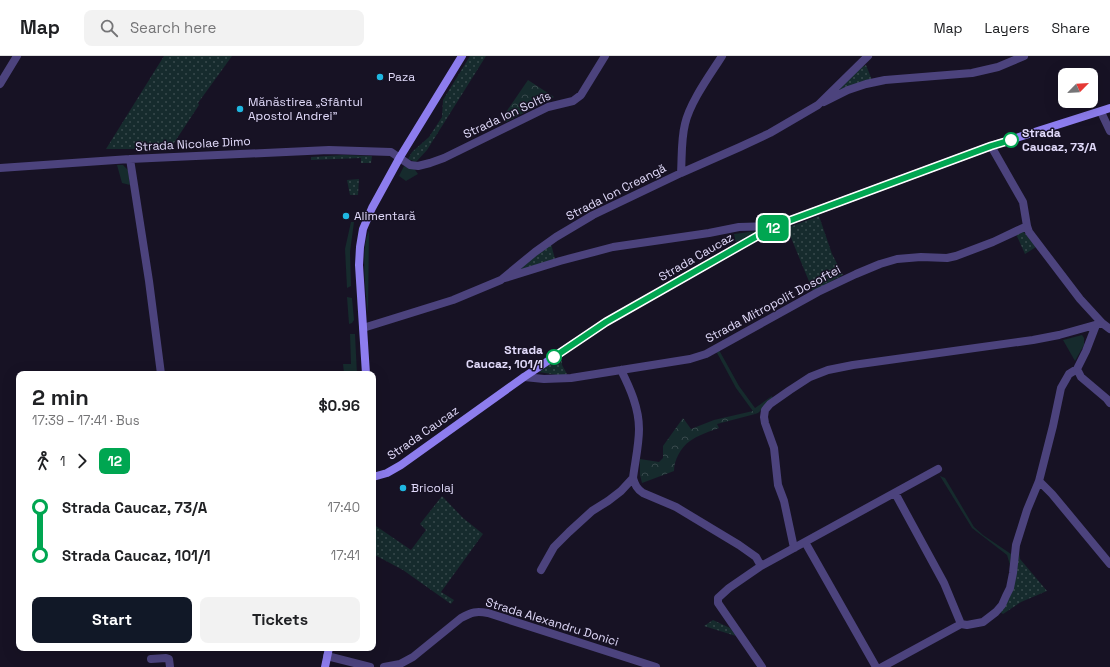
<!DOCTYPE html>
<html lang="en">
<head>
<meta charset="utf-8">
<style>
  :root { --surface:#fff; --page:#f2f2f2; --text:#202124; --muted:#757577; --line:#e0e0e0; --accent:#111827 }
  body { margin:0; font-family:"Space Grotesk",sans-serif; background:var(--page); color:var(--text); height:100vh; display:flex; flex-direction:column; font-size:15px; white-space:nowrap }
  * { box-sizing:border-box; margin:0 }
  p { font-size:13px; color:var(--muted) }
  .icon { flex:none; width:22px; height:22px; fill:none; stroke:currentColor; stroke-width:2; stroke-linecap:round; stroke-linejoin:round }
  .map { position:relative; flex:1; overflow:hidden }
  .drawer { position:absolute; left:16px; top:315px; width:360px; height:280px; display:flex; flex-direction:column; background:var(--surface); border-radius:8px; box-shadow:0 4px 16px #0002 }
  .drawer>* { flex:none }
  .badge { padding:0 8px; border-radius:6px; font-size:14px; line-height:26px }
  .needle { width:26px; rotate:66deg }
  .controls { position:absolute; left:1058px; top:12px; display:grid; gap:8px }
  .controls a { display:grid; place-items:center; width:40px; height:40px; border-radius:8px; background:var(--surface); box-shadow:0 4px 16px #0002; font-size:20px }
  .map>.badge { position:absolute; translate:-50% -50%; box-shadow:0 0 0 2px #fff }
  .legs { display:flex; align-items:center; gap:6px; height:44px; padding:0 16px; font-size:13px }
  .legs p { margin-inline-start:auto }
  .headline { display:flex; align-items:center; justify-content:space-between; height:68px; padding:0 16px }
  h1 { font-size:22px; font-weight:600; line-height:30px }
  .primary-button { display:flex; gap:8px; margin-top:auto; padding:8px 16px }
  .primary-button a { flex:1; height:46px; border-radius:8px; background:var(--accent); color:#fff; font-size:16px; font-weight:600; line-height:46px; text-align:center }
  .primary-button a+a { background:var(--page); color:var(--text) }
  ul { padding:0 16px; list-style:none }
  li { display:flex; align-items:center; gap:14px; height:48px; font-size:15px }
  li i { display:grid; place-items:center; width:6px; height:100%; margin:0 5px; background:currentColor }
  li i::after { content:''; width:10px; height:10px; margin:-5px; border:3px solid; border-radius:50%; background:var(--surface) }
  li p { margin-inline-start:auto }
  li:first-child i { background:linear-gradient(#0000 50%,currentColor 0) }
  li:last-child i { background:linear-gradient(currentColor 50%,#0000 0) }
  header { display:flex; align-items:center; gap:24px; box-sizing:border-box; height:56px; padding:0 20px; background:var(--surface); border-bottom:1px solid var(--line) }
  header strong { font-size:19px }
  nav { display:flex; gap:22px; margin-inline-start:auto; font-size:14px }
  .search { width:280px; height:36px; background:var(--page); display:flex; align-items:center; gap:10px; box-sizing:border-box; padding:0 14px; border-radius:8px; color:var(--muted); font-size:15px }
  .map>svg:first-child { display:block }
  .green { fill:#162b2d }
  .forest { fill:url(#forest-crowns) }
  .garden { fill:url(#garden-dots) }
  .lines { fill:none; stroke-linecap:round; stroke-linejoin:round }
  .street { stroke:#4c437d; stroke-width:8 }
  .secondary { stroke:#8d7dee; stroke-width:8 }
  .line-1-casing { stroke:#fff; stroke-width:9 }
  .line-1 { stroke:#00a651; stroke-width:6 }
  .poi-dot { fill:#1fb7e1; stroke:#171224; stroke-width:1.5 }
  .stop-1-dot { fill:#fff; stroke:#00a651; stroke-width:2 }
  .labels { text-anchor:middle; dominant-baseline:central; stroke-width:3; stroke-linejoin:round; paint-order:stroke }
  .poi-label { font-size:12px; fill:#e1dafa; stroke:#171224; text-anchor:start }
  .street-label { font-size:12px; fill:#e1dafa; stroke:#171224 }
  .stop-label { font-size:12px; font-weight:bold; fill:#e1dafa; stroke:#171224; text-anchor:start }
</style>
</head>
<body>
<header>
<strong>Map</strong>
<div class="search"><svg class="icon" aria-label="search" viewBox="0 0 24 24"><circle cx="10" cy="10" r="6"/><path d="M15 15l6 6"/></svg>Search here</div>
<nav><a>Map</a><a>Layers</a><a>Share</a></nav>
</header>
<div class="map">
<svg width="1110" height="611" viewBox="0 0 1110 611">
  <defs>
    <pattern id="forest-crowns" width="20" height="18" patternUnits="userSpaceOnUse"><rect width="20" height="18" fill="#162b2d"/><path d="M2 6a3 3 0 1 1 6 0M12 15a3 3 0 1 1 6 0" fill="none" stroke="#38494c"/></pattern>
    <pattern id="garden-dots" width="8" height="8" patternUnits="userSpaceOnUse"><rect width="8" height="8" fill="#162b2d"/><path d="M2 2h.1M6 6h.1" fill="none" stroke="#38494c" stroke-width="1.8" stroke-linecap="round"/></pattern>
  </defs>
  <rect width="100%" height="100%" fill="#171224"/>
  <path class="green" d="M 117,109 L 123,109 L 128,114 L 130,129 L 122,127 Z
    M 404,110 L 409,112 L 413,111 L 418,118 L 406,125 L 399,120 Z
    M 351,166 L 354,166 L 350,196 L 351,230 L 347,232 L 345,193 Z
    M 369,175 L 368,258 C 366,237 360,194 369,175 Z
    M 757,175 L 736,187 L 734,178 Z
    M 347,241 L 352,242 L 354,264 L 352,267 L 349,268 Z
    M 350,278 L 355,278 L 357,318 L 351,318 L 351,316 L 344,317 L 343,308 L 351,308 Z
    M 1082,279 L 1084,282 L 1084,289 L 1075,305 L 1063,284 Z
    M 719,294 L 739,330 L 755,352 L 772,340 L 773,343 L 758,357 L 755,358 L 736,332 L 716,295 Z
    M 940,420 L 945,422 L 974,471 L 983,479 L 1011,498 L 1010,509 L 1007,499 L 972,472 Z"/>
  <path class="forest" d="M 528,24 L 554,41 L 506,66 L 502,62 Z
    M 753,355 L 755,358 L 717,368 L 719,372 C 711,375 696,380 690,385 C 681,391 674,404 674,415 L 642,427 L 640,419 L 640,403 L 659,406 L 663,402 L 663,390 L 683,362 L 691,373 L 714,364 Z"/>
  <path class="garden" d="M 164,0 L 232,0 L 198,47 L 199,49 L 170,93 L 106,93 Z
    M 470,0 L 486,0 L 427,94 L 416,106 L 408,103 L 412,96 L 429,81 L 442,61 L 443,44 Z
    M 866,9 L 872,24 L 829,40 L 860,12 Z
    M 343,99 L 372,100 L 371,107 L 361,107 L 361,102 L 311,104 L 311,101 Z
    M 359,123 L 358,139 L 350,139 L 347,124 Z
    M 819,160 L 832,198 L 843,219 L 813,235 L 787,172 Z
    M 1023,175 L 1036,191 L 1025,198 L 1016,178 Z
    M 551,188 L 555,203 L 514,217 Z
    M 562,300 L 562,309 L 567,318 L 563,320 L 539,316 Z
    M 442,440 L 463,462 L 483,478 L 441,536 L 454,544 L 451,548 L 403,514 L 373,498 L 373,468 L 411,494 L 426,474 L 420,468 Z
    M 1019,496 L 1020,503 L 1047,535 L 1021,546 L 1003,558 L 1000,556 C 1014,537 1017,519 1019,496 Z
    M 713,564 L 730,572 L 736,580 L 704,570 Z"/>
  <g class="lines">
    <path class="street" d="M 0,28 L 17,0
      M 824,46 L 848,34 L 866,28 L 885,24 L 972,17 L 998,11 L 1024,0
      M 1101,56 L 1110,75
      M 991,90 L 1023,146 L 1027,170 L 1029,176 L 1080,243 L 1102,267 L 1110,273
      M 130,103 L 149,225 L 161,318
      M 0,112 L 130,103 L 329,94 L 391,96 L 410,109 L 418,110 L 430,107 L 444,102 L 548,51 L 573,45 L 581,39 L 605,0
      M 681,117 C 682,101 681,84 685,68 C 690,46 710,19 722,0
      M 505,222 L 560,205 L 613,191 L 709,177 L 739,171 L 775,170
      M 363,272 L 453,244 L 501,224 L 535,196 L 556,181 L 593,159 L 681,117 L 740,91 L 770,77 L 818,49 L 868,0
      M 1077,313 L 1081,321 L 1107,343 L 1110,347
      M 621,314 C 630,332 639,352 639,373 C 639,389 635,406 633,422 C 635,429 637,433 643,437 L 676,451 L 739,489 L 756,501 L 761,510 L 729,532 L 718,542 L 718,547 L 762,611
      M 524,321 L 544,323 L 571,322 L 690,303 L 706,298 L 818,236 L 856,218 L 880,208 L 897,203 L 921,201 L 947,202 L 956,200 L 993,186 L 1027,170
      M 1039,425 L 1052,438 L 1110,508
      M 895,437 L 944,527 L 961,568
      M 805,486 L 876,611
      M 794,492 L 784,445 L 778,429 L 774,392 L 765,367 L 764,361 L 765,354 L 770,348 L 790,334 L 810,321 L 828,314 L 853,309 L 1033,284 L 1059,279 L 1102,267
      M 761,510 L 938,413
      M 541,514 L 554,491 L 569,476 L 592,455 L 608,445 L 621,435 L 633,422
      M 327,600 L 370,611
      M 151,603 L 166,602 L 169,603 L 170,611
      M 384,611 L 400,608 L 413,601 L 461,562 C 472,556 476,555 488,557 L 656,611
      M 882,611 L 961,568 L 967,569 L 983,566 L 996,556 L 1002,549 L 1006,540 L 1010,532 L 1013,517 L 1016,489 L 1027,454 L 1039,425 L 1053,370 L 1061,332 L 1069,318 L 1077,313 L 1086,295 L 1096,269"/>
    <path class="secondary" d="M 366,318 L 359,209 L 360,191 L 363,173 L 372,152 L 400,101 L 462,0
      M 373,421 L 387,417 L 401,409 L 524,321 L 606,266 L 775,170 L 991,90 L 1110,52
      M 325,611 L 329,592"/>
  </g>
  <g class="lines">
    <g class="line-1-casing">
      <path id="line-1" d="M 554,301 L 606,266 L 775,170 L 991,90 L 1011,84"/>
    </g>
    <use href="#line-1" class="line-1"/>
  </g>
  <g class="poi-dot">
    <circle cx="380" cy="21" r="4"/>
    <circle cx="240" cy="53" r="4"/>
    <circle cx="346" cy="160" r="4"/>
    <circle cx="403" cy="432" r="4"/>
  </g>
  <g class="stop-1-dot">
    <circle cx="1011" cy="84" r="7"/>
    <circle cx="554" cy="301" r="7"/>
  </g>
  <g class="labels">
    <g class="poi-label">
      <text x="388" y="21">Paza</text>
      <text x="248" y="46">Mănăstirea „Sfântul<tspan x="248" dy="14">Apostol Andrei”</tspan></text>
      <text x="354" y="160">Alimentară</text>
      <text x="411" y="432">Bricolaj</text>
    </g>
    <g class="street-label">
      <text transform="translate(507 59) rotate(-25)">Strada Ion Soltîs</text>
      <text transform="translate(193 88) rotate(-3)">Strada Nicolae Dimo</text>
      <text transform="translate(616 136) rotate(-27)">Strada Ion Creangă</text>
      <text transform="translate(696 201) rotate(-30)">Strada Caucaz</text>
      <text transform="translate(773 248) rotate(-28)">Strada Mitropolit Dosoftei</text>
      <text transform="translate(423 377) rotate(-35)">Strada Caucaz</text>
      <text transform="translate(552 566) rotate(17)">Strada Alexandru Donici</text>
    </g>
    <g class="stop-label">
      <text x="1022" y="77">Strada<tspan x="1022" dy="14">Caucaz, 73/A</tspan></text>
      <text x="543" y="294" text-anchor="end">Strada<tspan x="543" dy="14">Caucaz, 101/1</tspan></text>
    </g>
  </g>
</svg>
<div class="controls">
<a><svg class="needle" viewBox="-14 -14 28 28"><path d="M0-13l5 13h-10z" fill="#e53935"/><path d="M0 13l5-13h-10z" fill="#757577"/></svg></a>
</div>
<b class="badge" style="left:773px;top:172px;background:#00a651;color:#fff">12</b>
<section class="drawer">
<div class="headline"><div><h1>2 min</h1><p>17:39 – 17:41 · Bus</p></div><b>$0.96</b></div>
<div class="legs"><svg class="icon" aria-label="walk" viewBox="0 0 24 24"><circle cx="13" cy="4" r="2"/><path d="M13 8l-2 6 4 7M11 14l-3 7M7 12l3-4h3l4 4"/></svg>1<svg class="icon" aria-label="forward" viewBox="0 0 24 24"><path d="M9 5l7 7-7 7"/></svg><b class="badge" style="background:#00a651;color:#fff">12</b></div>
<ul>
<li><i style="color:#00a651"></i><b>Strada Caucaz, 73/A</b><p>17:40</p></li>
<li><i style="color:#00a651"></i><b>Strada Caucaz, 101/1</b><p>17:41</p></li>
</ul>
<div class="primary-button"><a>Start</a><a>Tickets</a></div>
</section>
</div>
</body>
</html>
